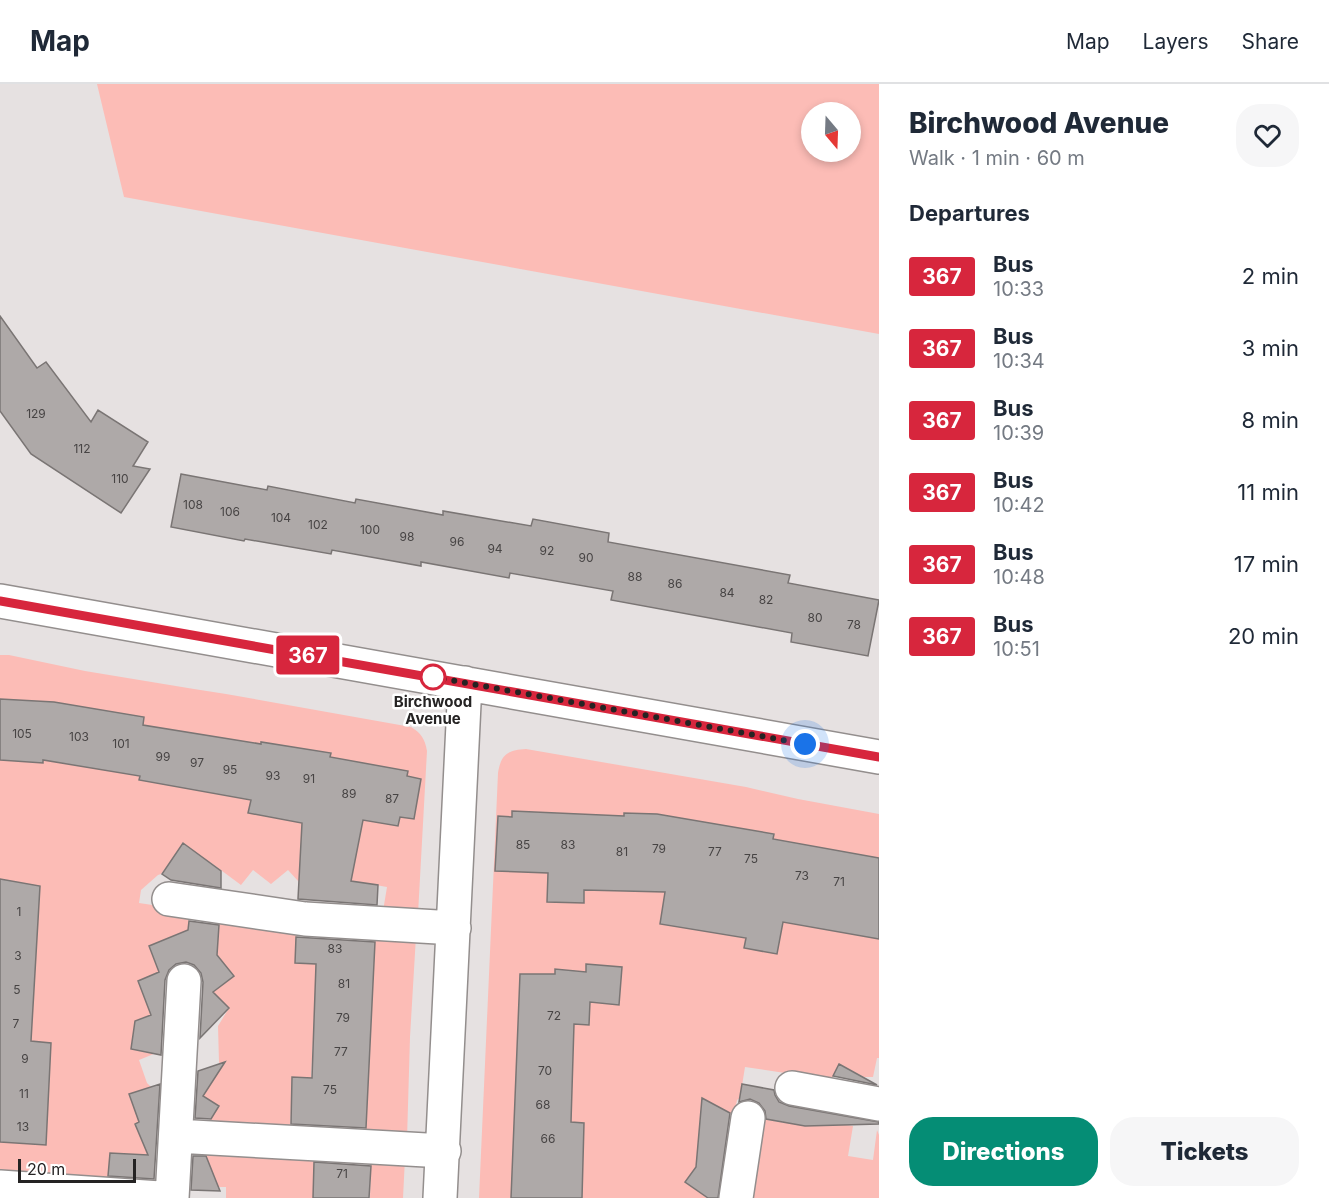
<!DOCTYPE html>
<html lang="en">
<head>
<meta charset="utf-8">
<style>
  :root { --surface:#fff; --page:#f6f6f7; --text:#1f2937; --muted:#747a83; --line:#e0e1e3; --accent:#058d75 }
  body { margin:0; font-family:Inter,sans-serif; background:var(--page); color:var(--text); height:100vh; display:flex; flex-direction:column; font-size:22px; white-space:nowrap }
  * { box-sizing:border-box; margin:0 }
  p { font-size:20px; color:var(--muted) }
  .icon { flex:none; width:33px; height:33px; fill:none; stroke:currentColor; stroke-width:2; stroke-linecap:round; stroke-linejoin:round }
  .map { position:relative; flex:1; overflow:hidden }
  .details { display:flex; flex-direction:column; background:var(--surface); width:450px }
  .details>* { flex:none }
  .badge { padding:0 12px; border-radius:4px; font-size:21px; line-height:39px }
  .needle { width:39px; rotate:161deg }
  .buttons { position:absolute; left:801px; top:18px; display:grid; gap:12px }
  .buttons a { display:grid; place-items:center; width:60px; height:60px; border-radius:50%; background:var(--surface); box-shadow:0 3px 9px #0003; font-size:30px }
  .scale { position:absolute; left:18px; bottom:15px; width:118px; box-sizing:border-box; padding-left:6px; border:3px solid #252323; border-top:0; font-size:16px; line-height:21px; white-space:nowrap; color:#252323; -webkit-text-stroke:4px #fff; paint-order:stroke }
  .you { position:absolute; width:30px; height:30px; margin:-15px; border:4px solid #fff; border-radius:50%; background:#1a73e8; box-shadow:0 0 0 9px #1a73e833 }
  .map>.badge { position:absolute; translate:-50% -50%; box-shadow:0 0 0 3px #fff }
  h2 { padding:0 30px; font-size:22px; line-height:54px }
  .round { display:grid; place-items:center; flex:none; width:63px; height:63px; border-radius:24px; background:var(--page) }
  .summary { display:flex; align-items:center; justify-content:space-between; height:102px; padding:0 30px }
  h1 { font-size:28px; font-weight:800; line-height:45px }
  .action { display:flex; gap:12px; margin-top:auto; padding:12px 30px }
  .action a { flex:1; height:69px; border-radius:24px; background:var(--accent); color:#fff; font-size:24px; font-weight:800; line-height:69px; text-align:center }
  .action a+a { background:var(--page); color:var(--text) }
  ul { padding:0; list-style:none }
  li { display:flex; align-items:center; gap:18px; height:72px; padding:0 30px }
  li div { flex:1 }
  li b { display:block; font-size:22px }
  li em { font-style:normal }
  li .badge { min-width:66px; font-weight:700; text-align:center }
  header { display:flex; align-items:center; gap:36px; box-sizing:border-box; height:84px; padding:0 30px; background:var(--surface); border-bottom:2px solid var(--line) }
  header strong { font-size:28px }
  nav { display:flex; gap:33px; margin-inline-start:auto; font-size:21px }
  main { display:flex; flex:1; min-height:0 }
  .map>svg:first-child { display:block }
  .green { fill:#fcbcb6; fill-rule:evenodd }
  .building { fill:#aea9a8; stroke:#7a7574; stroke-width:1.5 }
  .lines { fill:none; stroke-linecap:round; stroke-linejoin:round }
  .minor-casing { stroke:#938e8d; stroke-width:36 }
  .minor { stroke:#fff; stroke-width:33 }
  .line-casing { stroke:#fff; stroke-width:14 }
  .line { stroke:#d7263d; stroke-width:9 }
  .walk { stroke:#252323; stroke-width:6; stroke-dasharray:0 10.8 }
  .stop-dot { fill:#fff; stroke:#d7263d; stroke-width:3 }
  .labels { text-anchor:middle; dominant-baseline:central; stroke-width:5; stroke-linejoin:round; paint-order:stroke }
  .number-label { font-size:12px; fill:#474444 }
  .stop-label { font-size:15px; font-weight:bold; fill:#252323; stroke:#fff }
</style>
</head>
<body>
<header>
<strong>Map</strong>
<nav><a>Map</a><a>Layers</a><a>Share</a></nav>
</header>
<main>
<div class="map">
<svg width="879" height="1114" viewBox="0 0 879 1114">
  <rect width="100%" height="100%" fill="#e6e1e1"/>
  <path class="green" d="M 97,0 L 879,0 L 879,250 L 124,113 ZM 812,28 L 850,28 L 850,68 L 812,68 Z
    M 0,571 L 9,571 L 85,587 L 194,605 L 226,610 L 411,643 C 421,649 425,655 427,667 L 418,830 L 383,827 L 387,803 L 353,797 L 350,807 L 309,809 L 288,786 L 271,800 L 253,786 L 241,801 L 210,778 L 197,794 L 194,793 L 171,777 L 161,790 L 158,791 L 141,806 L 139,819 L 186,826 L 189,830 L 187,869 L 167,855 L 149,862 L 162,893 L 156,889 L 138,897 L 150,928 L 153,930 L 135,937 L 131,965 L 148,969 L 155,966 L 156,969 L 139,976 L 147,999 L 151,1003 L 154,1033 L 135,1040 L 148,1071 L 110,1070 L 108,1101 L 0,1095 Z
    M 526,665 L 746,703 L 798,715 L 879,730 L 879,974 L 877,974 L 873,993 L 864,993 L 839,980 L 831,996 L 745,983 L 740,1014 L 737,1016 L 734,1031 L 709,1018 L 700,1033 L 725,1046 L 729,1052 L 699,1051 L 696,1083 L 685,1098 L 708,1114 L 479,1114 L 498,689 C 501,670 508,666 526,665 Z
    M 219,832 L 297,845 L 295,879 L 317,880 L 311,994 L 292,994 L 290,1050 L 205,1044 L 219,1022 L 203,1012 L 221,984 L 219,978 L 218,942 L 229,924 L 215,910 L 209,916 L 221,876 L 217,871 Z
    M 375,849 L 416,852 L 410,953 L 407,1055 L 365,1053 Z
    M 790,1019 L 818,1024 L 819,1041 L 847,1041 L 853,1042 L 848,1072 L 873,1076 L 877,1046 L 879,1051 L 879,1114 L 750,1114 L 762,1035 L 786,1039 Z
    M 202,1064 L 315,1071 L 313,1114 L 226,1114 L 226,1103 L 197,1103 L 215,1096 Z
    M 371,1073 L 405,1074 L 403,1114 L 370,1114 Z"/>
  <path class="building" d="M 0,232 L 37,284 L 46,278 L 91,338 L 98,326 L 148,358 L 133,382 L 150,385 L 121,429 L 31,370 L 0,327 Z
    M 181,390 L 267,406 L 268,402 L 355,419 L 356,415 L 443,431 L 443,427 L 531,442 L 533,435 L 609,449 L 608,458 L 790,491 L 788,499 L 879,516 L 868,572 L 791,558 L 792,549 L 611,516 L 613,507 L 510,489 L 509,494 L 421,478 L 421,482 L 332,466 L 331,470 L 245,455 L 244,457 L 171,443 Z
    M 0,615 L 54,618 L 144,633 L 143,641 L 261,660 L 261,658 L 331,669 L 330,673 L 408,687 L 407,692 L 421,695 L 414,735 L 400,733 L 398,742 L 363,736 L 351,797 L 378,801 L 377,821 L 298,815 L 302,739 L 248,729 L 251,716 L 139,696 L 140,692 L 43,676 L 43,679 L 0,676 Z
    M 512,727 L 624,732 L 624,729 L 657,730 L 774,750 L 773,755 L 879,774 L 879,855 L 783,838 L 777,870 L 744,864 L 746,854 L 660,840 L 665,808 L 584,806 L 584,819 L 547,818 L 548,789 L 495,787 L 498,732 L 512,733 Z
    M 183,759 L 221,787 L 221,804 L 171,796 L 162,790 Z
    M 0,795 L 40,802 L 31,957 L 51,959 L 46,1061 L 0,1058 Z
    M 189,837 L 219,841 L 217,871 L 234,892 L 213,908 L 229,924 L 200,954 L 203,898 L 201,889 L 194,881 L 186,878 L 176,880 L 169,886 L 165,896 L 161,971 L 131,965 L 135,937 L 151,931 L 138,897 L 159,888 L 149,862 L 188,846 Z
    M 296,853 L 375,858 L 366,1044 L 291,1040 L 292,993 L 312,994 L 316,880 L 295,879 Z
    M 586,880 L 622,883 L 619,921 L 590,918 L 589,941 L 574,940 L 571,1038 L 584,1039 L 582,1114 L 511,1114 L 520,890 L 555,890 L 555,885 L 586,888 Z
    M 225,978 L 203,1012 L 219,1022 L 211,1035 L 195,1034 L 198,987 Z
    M 839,980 L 877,1001 L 833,992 Z
    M 160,1000 L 154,1095 L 108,1092 L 110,1069 L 148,1071 L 135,1040 L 139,1038 L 129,1010 Z
    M 742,1000 L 774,1006 L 775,1011 L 779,1018 L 789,1022 L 879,1038 L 879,1040 L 805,1042 L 766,1035 L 765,1027 L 759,1019 L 750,1015 L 739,1018 Z
    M 702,1014 L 730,1029 L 718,1114 L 708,1114 L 685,1098 L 696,1083 Z
    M 193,1072 L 206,1072 L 220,1107 L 191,1106 Z
    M 314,1078 L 371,1082 L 369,1114 L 313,1114 Z"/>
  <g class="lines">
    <g class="minor-casing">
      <path id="minor" d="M 0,517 L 879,673
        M 169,815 L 305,835 L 454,844
        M 792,1004 L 879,1020
        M 176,1052 L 444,1067
        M 0,1103 L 160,1114
        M 172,1114 L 184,897
        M 440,1114 L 465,599
        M 736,1114 L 748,1034"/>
    </g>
    <use href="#minor" class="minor"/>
  </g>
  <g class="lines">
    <g class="line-casing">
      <path id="line" d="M 0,517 L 879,673"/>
    </g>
    <use href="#line" class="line"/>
    <path class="walk" d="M 433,593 L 805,660"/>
  </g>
  <circle class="stop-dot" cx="433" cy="593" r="12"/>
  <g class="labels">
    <g class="number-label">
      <text x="36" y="329">129</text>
      <text x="82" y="364">112</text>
      <text x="120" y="394">110</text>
      <text x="193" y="420">108</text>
      <text x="230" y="427">106</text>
      <text x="281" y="433">104</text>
      <text x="318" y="440">102</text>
      <text x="370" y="445">100</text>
      <text x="407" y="452">98</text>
      <text x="457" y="457">96</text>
      <text x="495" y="464">94</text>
      <text x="547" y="466">92</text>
      <text x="586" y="473">90</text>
      <text x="635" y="492">88</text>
      <text x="675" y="499">86</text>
      <text x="727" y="508">84</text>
      <text x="766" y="515">82</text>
      <text x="815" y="533">80</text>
      <text x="854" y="540">78</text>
      <text x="22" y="649">105</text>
      <text x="79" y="652">103</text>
      <text x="121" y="659">101</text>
      <text x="163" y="672">99</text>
      <text x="197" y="678">97</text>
      <text x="230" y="685">95</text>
      <text x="273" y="691">93</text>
      <text x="309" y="694">91</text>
      <text x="349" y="709">89</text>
      <text x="392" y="714">87</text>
      <text x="523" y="760">85</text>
      <text x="568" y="760">83</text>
      <text x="659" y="764">79</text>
      <text x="622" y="767">81</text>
      <text x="715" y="767">77</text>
      <text x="751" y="774">75</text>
      <text x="802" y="791">73</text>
      <text x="839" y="797">71</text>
      <text x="19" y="827">1</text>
      <text x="335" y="864">83</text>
      <text x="18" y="871">3</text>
      <text x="344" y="899">81</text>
      <text x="17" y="905">5</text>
      <text x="554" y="931">72</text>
      <text x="343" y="933">79</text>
      <text x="16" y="939">7</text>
      <text x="341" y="967">77</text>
      <text x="25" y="974">9</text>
      <text x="545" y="986">70</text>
      <text x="330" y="1005">75</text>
      <text x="24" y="1009">11</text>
      <text x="543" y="1020">68</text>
      <text x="23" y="1042">13</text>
      <text x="548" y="1054">66</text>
      <text x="342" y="1089">71</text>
    </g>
    <g class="stop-label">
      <text x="433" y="617">Birchwood<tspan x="433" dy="17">Avenue</tspan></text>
    </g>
  </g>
</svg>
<div class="buttons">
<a><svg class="needle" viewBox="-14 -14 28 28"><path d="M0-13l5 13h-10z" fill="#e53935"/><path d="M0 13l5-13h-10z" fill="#747a83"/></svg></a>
</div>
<div class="scale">20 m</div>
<div class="you" style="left:805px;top:660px"></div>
<b class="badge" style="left:308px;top:571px;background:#d7263d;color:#fff">367</b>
</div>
<section class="details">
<div class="summary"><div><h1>Birchwood Avenue</h1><p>Walk · 1 min · 60 m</p></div><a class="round"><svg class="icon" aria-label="heart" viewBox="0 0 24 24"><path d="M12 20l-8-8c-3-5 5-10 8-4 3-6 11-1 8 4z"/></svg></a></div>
<h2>Departures</h2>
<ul>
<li><span class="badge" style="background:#d7263d;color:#fff">367</span><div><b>Bus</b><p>10:33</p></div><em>2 min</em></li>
<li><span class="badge" style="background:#d7263d;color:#fff">367</span><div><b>Bus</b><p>10:34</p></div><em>3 min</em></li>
<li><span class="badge" style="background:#d7263d;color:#fff">367</span><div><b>Bus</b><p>10:39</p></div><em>8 min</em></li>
<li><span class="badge" style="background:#d7263d;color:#fff">367</span><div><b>Bus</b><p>10:42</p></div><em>11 min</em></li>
<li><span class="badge" style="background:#d7263d;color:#fff">367</span><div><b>Bus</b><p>10:48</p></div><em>17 min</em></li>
<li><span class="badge" style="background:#d7263d;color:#fff">367</span><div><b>Bus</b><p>10:51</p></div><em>20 min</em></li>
</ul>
<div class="action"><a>Directions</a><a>Tickets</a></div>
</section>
</main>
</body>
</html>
